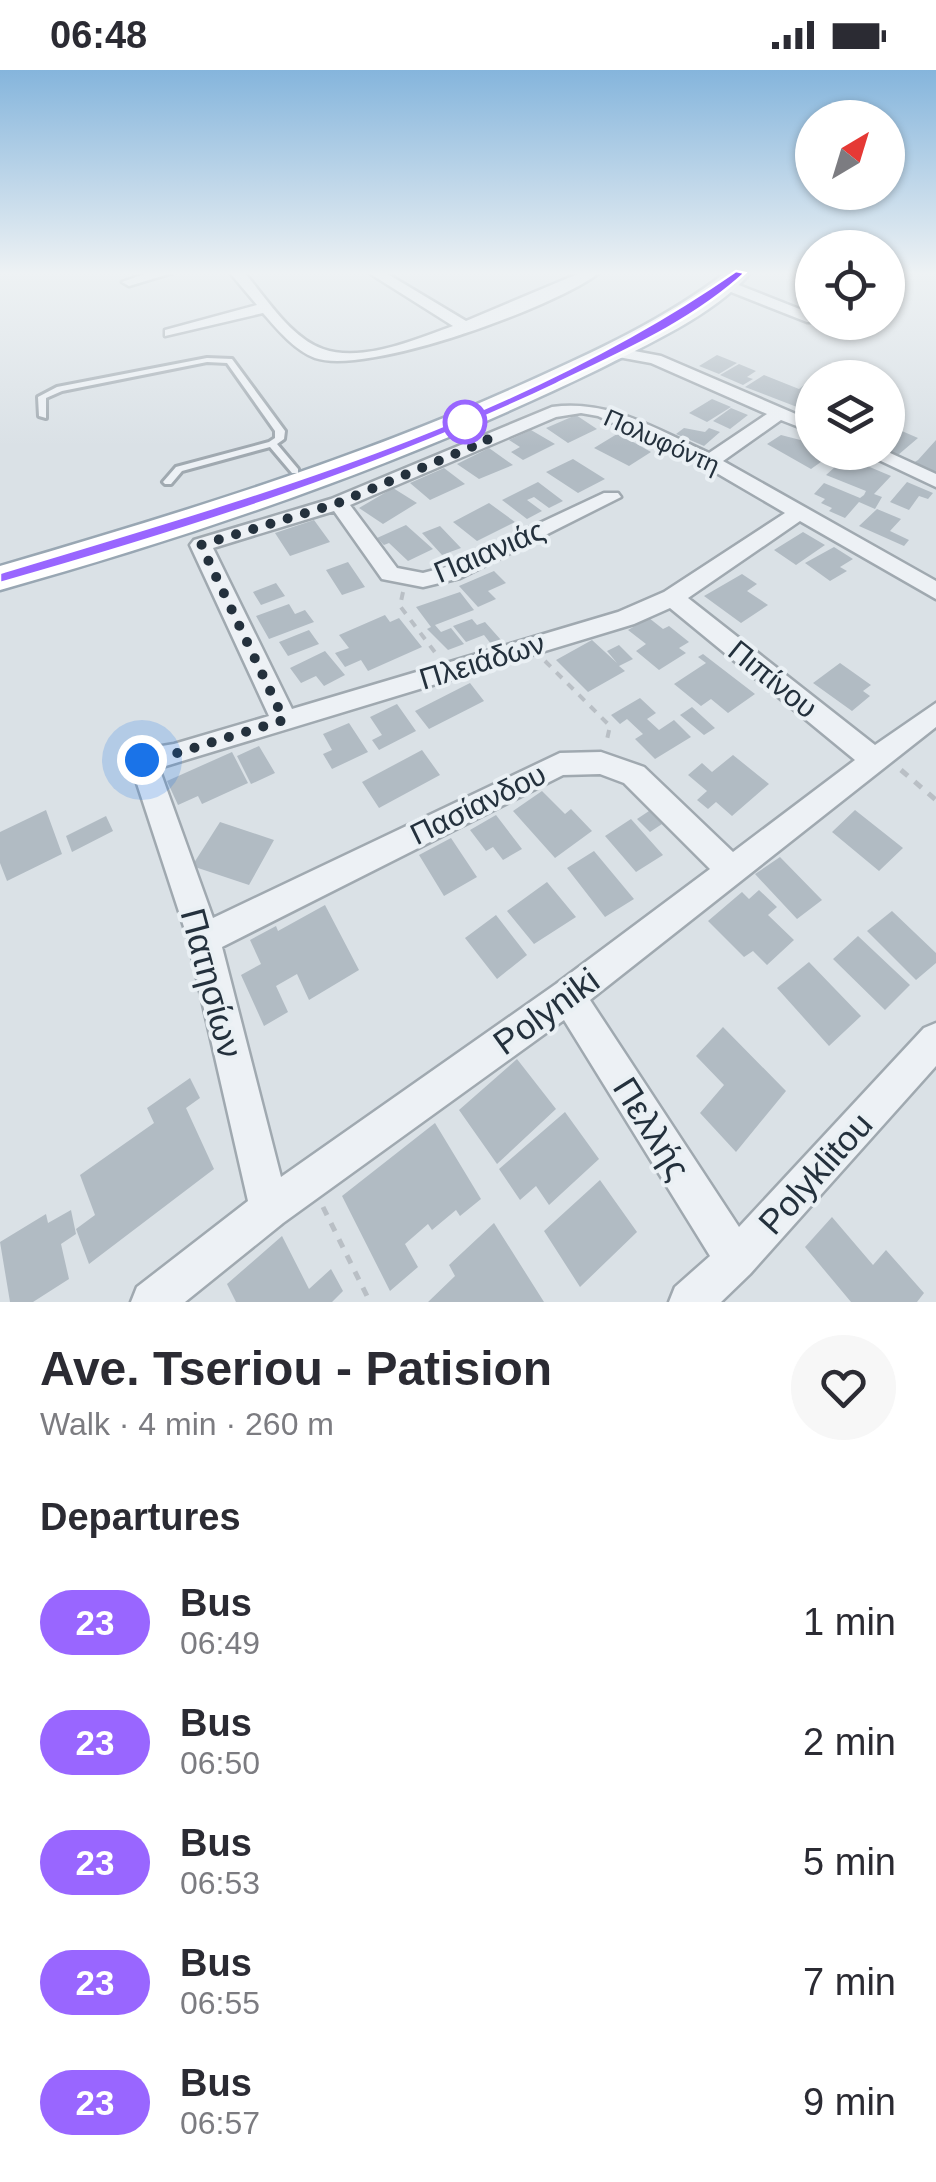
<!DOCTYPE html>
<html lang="en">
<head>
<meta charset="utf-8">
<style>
  :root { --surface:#fff; --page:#f7f7f7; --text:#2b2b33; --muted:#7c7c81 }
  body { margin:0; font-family:Arial,sans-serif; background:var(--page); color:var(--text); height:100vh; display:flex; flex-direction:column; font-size:38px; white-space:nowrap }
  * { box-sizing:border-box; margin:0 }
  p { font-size:32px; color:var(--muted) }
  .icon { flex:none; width:55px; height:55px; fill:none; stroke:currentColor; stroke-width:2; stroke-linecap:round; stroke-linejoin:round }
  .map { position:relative; height:1232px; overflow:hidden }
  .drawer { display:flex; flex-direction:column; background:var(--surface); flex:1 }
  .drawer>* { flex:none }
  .badge { padding:0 20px; border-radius:32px; font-size:35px; line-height:65px }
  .needle { width:65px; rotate:38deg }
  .controls { position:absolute; left:795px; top:30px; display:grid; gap:20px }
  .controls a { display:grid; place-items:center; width:110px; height:110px; border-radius:50%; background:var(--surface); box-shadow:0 2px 8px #0004; font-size:50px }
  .you { position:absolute; width:50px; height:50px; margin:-25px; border:8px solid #fff; border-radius:50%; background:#1a73e8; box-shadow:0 0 0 15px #1a73e833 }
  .map>.badge { position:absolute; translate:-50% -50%; box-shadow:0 0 0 5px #fff }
  h2 { padding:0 40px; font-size:38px; line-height:90px }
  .round { display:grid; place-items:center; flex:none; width:105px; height:105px; border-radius:52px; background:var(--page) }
  .overview { display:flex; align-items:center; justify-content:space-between; height:170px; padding:0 40px }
  h1 { font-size:48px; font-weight:700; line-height:75px }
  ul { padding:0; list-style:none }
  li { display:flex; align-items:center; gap:30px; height:120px; padding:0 40px }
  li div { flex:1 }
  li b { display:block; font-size:38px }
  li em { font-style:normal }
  li .badge { min-width:110px; font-weight:700; text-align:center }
  .status { display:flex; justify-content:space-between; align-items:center; height:70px; padding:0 50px; background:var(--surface); direction:ltr }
  .status svg { height:28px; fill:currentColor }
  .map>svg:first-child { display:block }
  .building { fill:#b1bbc3 }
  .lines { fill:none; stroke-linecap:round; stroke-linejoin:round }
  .lane-casing { stroke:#a0a9b0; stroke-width:6 }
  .street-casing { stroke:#a0a9b0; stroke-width:5 }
  .primary-casing { stroke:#99a7b3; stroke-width:5 }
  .path-far1 { stroke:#b9bfc5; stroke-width:4; stroke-dasharray:8 8; stroke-linecap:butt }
  .path { stroke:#b9bfc5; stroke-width:5; stroke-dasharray:9 9; stroke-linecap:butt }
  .lane { fill:#edf1f5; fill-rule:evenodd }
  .street { fill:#edf1f5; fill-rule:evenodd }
  .primary { fill:#fff; fill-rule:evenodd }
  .line { fill:#96f; stroke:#fff; stroke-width:2.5 }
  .walk { stroke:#24313d; stroke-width:10; stroke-dasharray:0 18 }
  .stop-dot { fill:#fff; stroke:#96f; stroke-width:5 }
  .labels { text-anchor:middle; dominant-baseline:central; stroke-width:8; stroke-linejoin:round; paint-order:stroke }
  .far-street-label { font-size:25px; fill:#24313d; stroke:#eaf0f4 }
  .street-label { font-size:30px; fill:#24313d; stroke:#eaf0f4 }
  .near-street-label { font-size:35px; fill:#24313d; stroke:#eaf0f4 }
</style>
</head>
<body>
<div class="status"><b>06:48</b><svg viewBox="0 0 49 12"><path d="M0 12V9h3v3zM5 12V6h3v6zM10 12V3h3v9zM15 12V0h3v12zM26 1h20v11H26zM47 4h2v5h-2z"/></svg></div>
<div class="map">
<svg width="936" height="1232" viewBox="0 0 936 1232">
  <rect width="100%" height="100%" fill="#dae1e6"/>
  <path class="building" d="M 717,285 L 737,293 L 719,304 L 699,296 Z
    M 739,294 L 756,301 L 747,307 L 753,309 L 743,315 L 720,305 Z
    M 764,305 L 799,319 L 804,315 L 812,319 L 812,325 L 797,337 L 745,317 Z
    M 712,329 L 731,337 L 707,352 L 689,343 Z
    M 731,338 L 748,345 L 730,359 L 713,351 Z
    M 576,345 L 597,359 L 568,373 L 546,358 Z
    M 888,355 L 918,368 L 898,385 L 888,380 Z
    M 684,358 L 705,362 L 709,358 L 720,362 L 704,376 L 676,364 Z
    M 531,360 L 555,374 L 523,390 L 511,382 L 520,377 L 509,370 Z
    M 617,364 L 635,373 L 651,382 L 629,396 L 594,378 Z
    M 781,365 L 812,373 L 812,382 L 835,382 L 811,399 L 767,374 Z
    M 936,370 L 936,402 L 913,393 L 918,390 Z
    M 489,378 L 513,395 L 479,409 L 457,394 Z
    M 846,387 L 891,406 L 874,424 L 882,427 L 875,439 L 859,432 L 845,448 L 829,441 L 832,438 L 821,433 L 825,429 L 814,424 L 824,413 L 860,428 L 864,425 L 866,421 L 826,405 Z
    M 573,389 L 605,409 L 578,423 L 546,402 Z
    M 444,398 L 465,414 L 430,430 L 410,413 Z
    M 538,412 L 563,431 L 549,438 L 534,427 L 527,430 L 542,441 L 527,449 L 502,430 Z
    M 907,412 L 933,423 L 928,429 L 919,426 L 909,440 L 890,432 Z
    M 393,418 L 417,433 L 383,454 L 359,438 Z
    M 489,433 L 515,452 L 477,471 L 453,452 Z
    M 877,439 L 901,449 L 890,461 L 909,470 L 904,476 L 859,456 Z
    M 314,450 L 330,472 L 290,486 L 275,463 Z
    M 406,455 L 433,479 L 408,491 L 389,473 L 384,475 L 377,468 Z
    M 440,456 L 461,478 L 442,485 L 422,463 Z
    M 803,462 L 825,475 L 796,495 L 774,480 Z
    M 834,477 L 853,489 L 840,497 L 847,501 L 830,511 L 805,493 Z
    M 348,492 L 365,517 L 342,525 L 326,500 Z
    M 494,501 L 506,513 L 488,521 L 496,529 L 478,537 L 459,516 Z
    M 742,504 L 757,514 L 747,521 L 768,535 L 741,553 L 704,526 Z
    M 276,513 L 285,526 L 261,535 L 253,522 Z
    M 460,522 L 474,540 L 435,555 L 441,562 L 451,558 L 464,574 L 448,580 L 427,559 L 431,557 L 416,537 Z
    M 289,534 L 295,544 L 305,540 L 314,552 L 269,569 L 256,546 Z
    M 385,545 L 390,552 L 399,548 L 422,577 L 368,601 L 361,590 L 345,597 L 335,583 L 349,578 L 339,565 Z
    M 649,548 L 663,559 L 669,556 L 689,572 L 679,578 L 686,583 L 659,600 L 636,581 L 646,574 L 628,560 Z
    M 472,549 L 477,555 L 485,552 L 501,570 L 491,574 L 484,565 L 466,572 L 453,556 Z
    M 309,560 L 319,574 L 288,586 L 279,572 Z
    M 592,570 L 617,593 L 607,581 L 619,575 L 633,589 L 619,596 L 625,601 L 588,622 L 556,590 Z
    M 325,581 L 345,605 L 324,616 L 316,606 L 301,613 L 290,598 Z
    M 703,584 L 755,624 L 728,643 L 711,629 L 701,636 L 674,614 L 706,593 L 698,587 Z
    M 840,593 L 871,615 L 863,621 L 870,626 L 852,641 L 813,613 Z
    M 470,613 L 484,631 L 429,659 L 415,641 Z
    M 640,628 L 656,643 L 647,649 L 659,660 L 674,650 L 691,667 L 655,689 L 635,669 L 643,664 L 627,649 L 620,654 L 611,645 Z
    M 397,634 L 416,661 L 379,680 L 372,670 L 382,665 L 370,647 Z
    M 692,637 L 715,658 L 704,665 L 680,645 Z
    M 349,653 L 368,682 L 332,699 L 323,684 L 332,680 L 323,664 Z
    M 259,676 L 275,703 L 251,714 L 237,686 Z
    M 422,680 L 440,705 L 379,738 L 362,712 Z
    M 232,682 L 248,713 L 202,734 L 198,726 L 178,735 L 167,711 Z
    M 733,685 L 769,714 L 732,746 L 716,732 L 708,739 L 697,730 L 707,721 L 688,705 L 702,693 L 712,702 Z
    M 542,721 L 565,744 L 571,739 L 592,761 L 555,788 L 513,741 Z
    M 46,740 L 62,784 L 7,811 L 0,793 L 0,762 Z
    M 855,740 L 903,778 L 879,801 L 832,762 Z
    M 649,741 L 662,754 L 650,762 L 637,749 Z
    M 496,745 L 522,779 L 503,790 L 493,777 L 486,781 L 470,760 Z
    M 106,746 L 113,761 L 72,782 L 66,766 Z
    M 631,749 L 663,785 L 636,802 L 605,766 Z
    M 220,752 L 274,770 L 249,815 L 192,796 Z
    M 451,768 L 477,807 L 444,826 L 419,785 Z
    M 594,781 L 634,829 L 605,847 L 567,798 Z
    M 780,787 L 822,830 L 797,849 L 755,804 Z
    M 547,812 L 576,847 L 534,874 L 507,841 Z
    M 759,820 L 777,837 L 768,845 L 794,870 L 767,895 L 753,881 L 744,887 L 708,851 L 742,822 L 749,829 Z
    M 325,835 L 359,900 L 309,930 L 297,904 L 276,916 L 288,942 L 264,956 L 241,905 L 261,894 L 250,870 L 276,856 L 278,861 Z
    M 892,841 L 936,883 L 936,893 L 916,910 L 867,861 Z
    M 496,845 L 527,885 L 497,909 L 465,868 Z
    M 858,866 L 910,915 L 885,940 L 833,889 Z
    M 809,892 L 861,946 L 829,976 L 777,918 Z
    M 723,957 L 786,1021 L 736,1082 L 700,1043 L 724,1015 L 696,986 Z
    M 517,989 L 556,1039 L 497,1094 L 459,1040 Z
    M 190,1008 L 200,1028 L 186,1038 L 214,1099 L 89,1194 L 76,1159 L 95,1145 L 80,1105 L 154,1053 L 147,1038 Z
    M 565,1042 L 599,1089 L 549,1135 L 536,1116 L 520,1130 L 499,1099 Z
    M 435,1053 L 481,1129 L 460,1146 L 456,1140 L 432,1160 L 428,1154 L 405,1174 L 418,1197 L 390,1221 L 342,1126 Z
    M 600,1110 L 637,1162 L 580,1217 L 544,1161 Z
    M 71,1140 L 76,1164 L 61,1174 L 69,1209 L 33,1232 L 10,1232 L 0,1172 L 46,1144 L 48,1153 Z
    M 832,1147 L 873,1195 L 886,1180 L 924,1223 L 917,1232 L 851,1232 L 805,1177 Z
    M 494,1153 L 544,1232 L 428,1232 L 455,1206 L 449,1195 Z
    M 282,1166 L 309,1219 L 331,1199 L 343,1221 L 332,1232 L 236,1232 L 227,1214 Z"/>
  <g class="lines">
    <g class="lane-casing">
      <path id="lane" d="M 207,288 L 232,289 L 285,361 L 284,369 L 277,374 L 298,399 L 298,403 L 292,403 L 270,377 L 182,401 L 171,414 L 165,414 L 163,412 L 176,397 L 269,372 L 275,368 L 275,361 L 227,293 L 207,292 L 62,321 L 46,328 L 46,348 L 39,346 L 38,327 L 57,317 Z"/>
    </g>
    <g class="street-casing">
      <path id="street" d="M 147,203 L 172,203 L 129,216 L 122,212 Z
        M 230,203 L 245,203 C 266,228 291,268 323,279 C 362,293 417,269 453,256 L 369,203 L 386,203 L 466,251 L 580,203 L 599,203 C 555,237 367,306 315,288 C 294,280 277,259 263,243 L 165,266 L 165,260 L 257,235 Z
        M 721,212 L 731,212 L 812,244 L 812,252 L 816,252 L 807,252 L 721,218 Z
        M 613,277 L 661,286 L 812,351 L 812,362 L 781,350 L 723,391 L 936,511 L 936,529 L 800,451 L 688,528 L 875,675 L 936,633 L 936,657 L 590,930 L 739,1157 L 924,958 L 936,953 L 936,996 L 750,1204 L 721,1232 L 669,1232 L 675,1217 L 710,1186 L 564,950 L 283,1153 L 185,1232 L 131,1232 L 137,1217 L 248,1131 L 188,869 L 129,689 L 132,681 L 174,674 L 269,646 L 190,475 L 194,470 L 331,429 L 552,337 C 610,329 657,360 709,383 L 767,344 L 651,293 L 607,285 L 607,279 ZM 581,343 L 598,346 L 703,395 L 785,443 L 664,522 L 618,542 L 292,639 L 213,478 L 334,441 L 382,509 L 423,517 L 460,508 L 621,427 L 618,423 L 604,423 L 446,497 L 423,503 L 397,498 L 350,435 L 556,347 ZM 670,538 L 855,690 L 733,782 L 644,697 L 601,682 L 560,683 L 213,848 L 159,698 L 634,554 ZM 600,704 L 624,713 L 710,799 L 556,914 L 281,1107 L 222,877 L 563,705 Z
        M 862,382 L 888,382 L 936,404 L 936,417 Z"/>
    </g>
    <g class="primary-casing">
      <path id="primary" d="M 725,203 L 750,203 C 716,244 644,276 597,300 C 406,393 204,463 0,520 L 0,496 C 178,444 355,390 525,313 C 594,282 664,250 725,203 Z"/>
    </g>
    <path class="path-far1" d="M 403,522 L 400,536 L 437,585
      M 545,591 L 610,656 L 606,674"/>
    <path class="path" d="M 901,700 L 936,730
      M 323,1137 L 370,1232"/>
    <use href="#lane" class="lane"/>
    <use href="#street" class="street"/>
    <use href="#primary" class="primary"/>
  </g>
  <linearGradient id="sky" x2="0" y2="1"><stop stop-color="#85b5dc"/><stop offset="0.54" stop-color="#eef2f4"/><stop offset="1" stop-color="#eef2f4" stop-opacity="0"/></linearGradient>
  <rect width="936" height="376" fill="url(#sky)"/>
  <path class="line" d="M 736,201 L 745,203 C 692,252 620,283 556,314 C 378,399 190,459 0,513 L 0,503 C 250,427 514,355 736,201 Z"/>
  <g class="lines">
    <path class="walk" d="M 142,690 L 174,684 L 284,650 L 201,475 L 338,433 L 488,370 L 465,352"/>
  </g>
  <circle class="stop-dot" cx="465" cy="352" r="20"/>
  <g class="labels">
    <g class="far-street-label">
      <text transform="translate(662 371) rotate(24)">Πολυφόντη</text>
    </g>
    <g class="street-label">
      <text transform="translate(489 481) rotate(-23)">Παιανιάς</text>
      <text transform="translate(482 591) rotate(-17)">Πλειάδων</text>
      <text transform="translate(773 609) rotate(39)">Πιπίνου</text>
      <text transform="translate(478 734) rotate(-26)">Πασίανδου</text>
    </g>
    <g class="near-street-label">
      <text transform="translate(212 913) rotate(75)">Πατησίων</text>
      <text transform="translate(546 941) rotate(-36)">Polyniki</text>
      <text transform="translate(652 1058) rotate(58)">Πελλής</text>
      <text transform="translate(815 1103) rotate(-48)">Polyklitou</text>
    </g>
  </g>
</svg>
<div class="controls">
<a><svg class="needle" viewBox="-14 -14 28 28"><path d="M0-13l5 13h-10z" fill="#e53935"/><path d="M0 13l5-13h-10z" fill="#7c7c81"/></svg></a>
<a><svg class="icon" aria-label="locate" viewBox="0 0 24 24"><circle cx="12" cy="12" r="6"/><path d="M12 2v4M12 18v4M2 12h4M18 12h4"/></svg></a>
<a><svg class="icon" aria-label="layers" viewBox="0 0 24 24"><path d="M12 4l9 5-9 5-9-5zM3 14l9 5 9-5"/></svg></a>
</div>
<div class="you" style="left:142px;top:690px"></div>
</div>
<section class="drawer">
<div class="overview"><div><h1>Ave. Tseriou - Patision</h1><p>Walk · 4 min · 260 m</p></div><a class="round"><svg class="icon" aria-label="heart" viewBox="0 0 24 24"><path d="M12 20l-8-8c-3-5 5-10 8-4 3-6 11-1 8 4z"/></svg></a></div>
<h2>Departures</h2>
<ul>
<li><span class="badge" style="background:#96f;color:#fff">23</span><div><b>Bus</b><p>06:49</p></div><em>1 min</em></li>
<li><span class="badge" style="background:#96f;color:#fff">23</span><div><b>Bus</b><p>06:50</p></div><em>2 min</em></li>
<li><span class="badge" style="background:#96f;color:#fff">23</span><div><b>Bus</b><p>06:53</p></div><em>5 min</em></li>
<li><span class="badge" style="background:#96f;color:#fff">23</span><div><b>Bus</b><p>06:55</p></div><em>7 min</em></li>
<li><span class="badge" style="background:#96f;color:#fff">23</span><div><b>Bus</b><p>06:57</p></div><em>9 min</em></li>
</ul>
</section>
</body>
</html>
